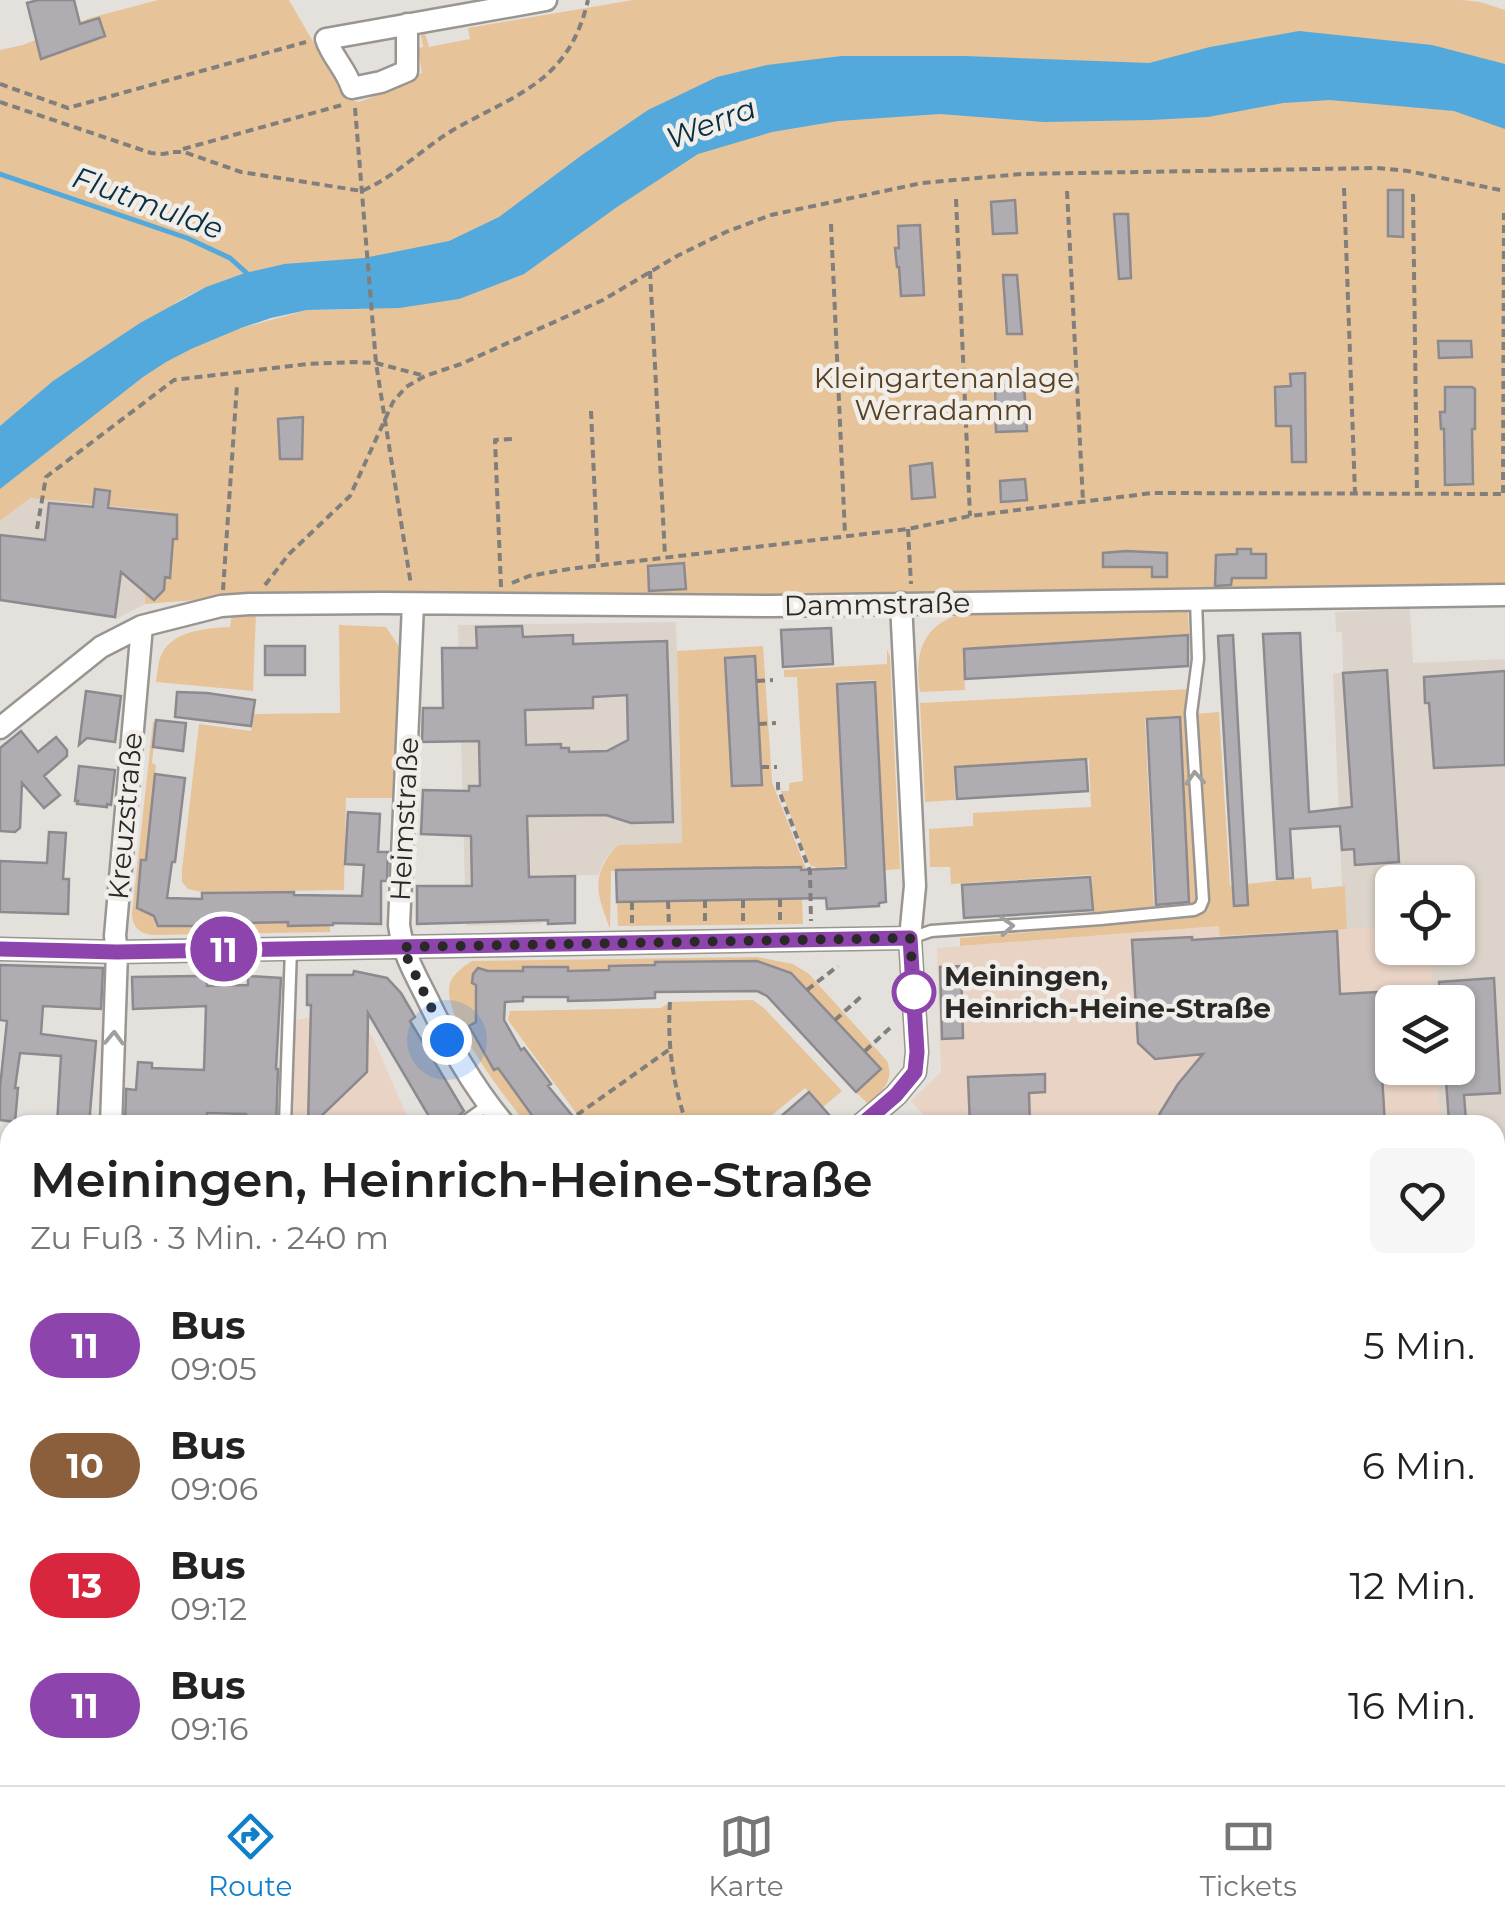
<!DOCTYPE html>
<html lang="de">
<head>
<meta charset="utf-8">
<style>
  :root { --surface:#fff; --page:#f6f6f6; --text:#222; --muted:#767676; --line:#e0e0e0; --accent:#1180ca }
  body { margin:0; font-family:Montserrat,sans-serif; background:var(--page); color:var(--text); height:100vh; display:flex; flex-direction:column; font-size:38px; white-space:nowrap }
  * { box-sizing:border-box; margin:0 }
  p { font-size:32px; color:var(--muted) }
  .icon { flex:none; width:55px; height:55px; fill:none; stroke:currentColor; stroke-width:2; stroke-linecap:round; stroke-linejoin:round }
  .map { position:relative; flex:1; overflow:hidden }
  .panel { position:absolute; left:0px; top:1115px; width:1505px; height:670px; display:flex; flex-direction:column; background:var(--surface); border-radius:30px 30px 0 0; box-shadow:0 2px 8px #0004 }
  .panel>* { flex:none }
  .badge { padding:0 20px; border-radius:32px; font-size:35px; line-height:65px }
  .controls { position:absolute; left:1375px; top:865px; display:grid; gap:20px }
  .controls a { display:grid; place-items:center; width:100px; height:100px; border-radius:15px; background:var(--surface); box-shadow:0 2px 8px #0004; font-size:50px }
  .you { position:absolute; width:50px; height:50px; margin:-25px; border:8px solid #fff; border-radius:50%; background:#1a73e8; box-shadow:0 0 0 15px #1a73e833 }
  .map>.badge { position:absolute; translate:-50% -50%; box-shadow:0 0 0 5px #fff }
  .round { display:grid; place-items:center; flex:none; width:105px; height:105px; border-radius:15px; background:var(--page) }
  .headline { display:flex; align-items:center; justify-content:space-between; height:170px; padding:0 30px }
  h1 { font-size:48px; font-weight:600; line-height:75px }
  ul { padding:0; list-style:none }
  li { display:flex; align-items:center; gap:30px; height:120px; padding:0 30px }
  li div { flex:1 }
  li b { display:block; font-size:38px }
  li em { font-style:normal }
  li .badge { min-width:110px; font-weight:700; text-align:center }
  .tab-bar { display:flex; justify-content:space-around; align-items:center; height:140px; border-top:2px solid var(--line); background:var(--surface); font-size:28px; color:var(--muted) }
  .tab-bar a { display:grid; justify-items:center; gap:5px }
  .tab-bar .on { color:var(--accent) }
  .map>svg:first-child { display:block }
  .commercial { fill:#e8d3c5 }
  .built { fill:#dcd4ca }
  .green { fill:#e6c399; fill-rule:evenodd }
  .water { fill:#53a8dc }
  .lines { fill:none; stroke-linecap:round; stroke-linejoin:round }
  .stream { stroke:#53a8dc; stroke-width:5 }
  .building { fill:#afadb1; stroke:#8c8a8e; stroke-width:2.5; fill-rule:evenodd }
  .lane-casing { stroke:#999591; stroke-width:15 }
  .street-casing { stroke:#999591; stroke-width:25 }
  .secondary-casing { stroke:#999591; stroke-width:32 }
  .path { stroke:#817f7c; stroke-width:4; stroke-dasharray:8 5; stroke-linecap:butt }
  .lane { stroke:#fff; stroke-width:10 }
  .street { stroke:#fff; stroke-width:20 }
  .secondary { stroke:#fff; stroke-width:28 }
  .rail { stroke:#595855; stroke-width:5; stroke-dasharray:20 10; stroke-linecap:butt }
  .oneway { stroke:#9f9f9e }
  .line-casing { stroke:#fff; stroke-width:22 }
  .line { stroke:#8e44ad; stroke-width:15 }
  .walk { stroke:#2a2927; stroke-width:10; stroke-dasharray:0 18 }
  .stop-dot { fill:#fff; stroke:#8e44ad; stroke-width:5 }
  .labels { text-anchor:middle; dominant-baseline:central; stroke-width:9; stroke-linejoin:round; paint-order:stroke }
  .park-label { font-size:28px; fill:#584020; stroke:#f1eee9 }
  .street-label { font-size:28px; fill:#2a2927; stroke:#f1eee9 }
  .stop-label { font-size:28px; font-weight:bold; fill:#2a2927; stroke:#f1eee9; text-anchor:start }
  .water-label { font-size:30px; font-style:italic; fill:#082f44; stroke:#f1eee9 }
</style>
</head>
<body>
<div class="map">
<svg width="1505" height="1785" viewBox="0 0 1505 1785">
  <rect width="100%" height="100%" fill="#e4e1dc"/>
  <path class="commercial" d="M 1220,926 L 1220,936 L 1392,926 L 1392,948 L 1430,948 L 1433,1002 L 1392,1002 L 1392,1068 L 1437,1068 L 1440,1125 L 933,1125 L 911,1101 L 941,1072 L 937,948 Z
    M 340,1012 L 372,1036 L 411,1125 L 279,1125 L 284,1022 Z"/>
  <path class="built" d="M 29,498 L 162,511 L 155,585 L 145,595 L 145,604 L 116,619 L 0,601 L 0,521 Z
    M 1410,609 L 1413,663 L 1505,659 L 1505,1243 L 1495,1251 L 1495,1125 L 1440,1125 L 1437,1068 L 1458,1068 L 1458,1002 L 1433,1002 L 1430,948 L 1458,948 L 1458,882 L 1392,882 L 1392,926 L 1347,929 L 1345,887 L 1342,886 L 1333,674 L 1343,672 L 1342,632 L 1336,632 L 1335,612 Z
    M 676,622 L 682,844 L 618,845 L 604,861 L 598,875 L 542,875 L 542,924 L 466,926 L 458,625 Z"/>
  <path class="green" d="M 158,0 L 289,0 L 346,99 L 359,102 L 407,84 L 407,77 L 422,73 L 418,48 L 423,47 L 420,30 L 424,30 L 429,47 L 470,39 L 468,28 L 633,0 L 1462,0 L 1480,2 L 1505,10 L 1505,583 L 587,597 C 440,592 292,591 145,604 L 145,595 L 155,585 L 161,511 L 30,498 L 0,521 L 0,50 L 23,45 L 90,18 ZM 284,264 L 367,309 L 307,310 L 241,328 L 174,304 C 208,283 245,273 284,264 Z
    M 1188,610 L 1189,634 L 963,648 L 965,690 L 920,692 C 914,653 922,625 963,613 Z
    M 232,612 L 256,612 L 253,691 L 156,682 C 157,674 158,665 160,658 C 169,631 206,628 230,627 Z
    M 339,625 L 386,627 L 400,648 L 395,798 L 346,798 L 344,890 L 202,892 L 188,889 L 182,882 L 182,870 L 199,724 L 251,731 L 254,714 L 340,713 Z
    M 763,646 L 772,782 L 806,869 L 611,871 L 610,929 C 597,893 589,876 618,845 L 682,843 L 677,651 ZM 755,655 L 763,785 L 732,787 L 724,658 Z
    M 887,649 L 890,657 L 900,869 L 885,870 L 876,680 L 836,682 L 846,866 L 817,868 L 810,865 L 781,791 L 789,791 L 789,783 L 803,781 L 797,677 L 784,677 L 784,670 L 887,664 Z
    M 1191,689 L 1188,711 L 1198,902 L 1190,903 L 1180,716 L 1145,718 L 1154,908 L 1093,913 L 1091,875 L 951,884 L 950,867 L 930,867 L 929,829 L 973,826 L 973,813 L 1091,807 L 1089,759 L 954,766 L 955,800 L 925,802 L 920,703 Z
    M 1219,712 L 1230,886 L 1311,877 L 1312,889 L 1345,886 L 1347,929 L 1220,936 L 1219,926 L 960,946 L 960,938 L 1191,918 L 1202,911 L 1196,714 Z
    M 153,722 L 156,722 L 152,763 L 156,765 L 146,860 L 141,860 L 154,916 L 159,926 L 288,922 L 330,925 L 330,932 L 153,935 C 140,934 132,927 132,914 Z
    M 802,899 L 803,924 L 618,926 L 617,902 Z
    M 757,957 L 793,964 L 809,974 L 887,1061 C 895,1082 882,1090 868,1104 L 856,1092 L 880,1068 L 791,973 L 757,961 L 656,962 L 655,965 L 609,970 L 568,971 L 567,967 L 523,967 L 523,971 L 488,971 L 479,968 L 472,982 L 476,985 L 478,1020 L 470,1027 L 495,1070 L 498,1068 L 539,1125 L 527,1125 C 507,1099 440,1016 450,983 C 454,973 463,967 472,961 Z
    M 753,1000 L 765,1009 L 842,1091 L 823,1107 L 805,1088 L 760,1125 L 585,1125 L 508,1020 L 510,1011 L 661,1008 L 670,1002 Z
    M 1505,1317 L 1505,1478 L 1495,1483 L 1495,1324 Z
    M 0,1571 L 10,1575 L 10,1690 L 6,1731 L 10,1732 L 10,1775 L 15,1775 L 14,1785 L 0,1785 Z
    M 206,1775 L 592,1775 L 595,1785 L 213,1785 Z"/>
  <path class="water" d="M 1299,31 L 1432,45 L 1505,64 L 1505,129 L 1454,111 L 1330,100 L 1283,103 L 1208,117 L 1150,120 L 1044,122 L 940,114 L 838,121 L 772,132 L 698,154 L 617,207 L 524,274 L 459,299 L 399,308 L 307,310 L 271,318 L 241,328 L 191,349 L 166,362 L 143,377 L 0,489 L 0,426 L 53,381 L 140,323 L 206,287 L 245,273 L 284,264 L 364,258 L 449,241 L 499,217 L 582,155 L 648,110 L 717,77 L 767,65 L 842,56 L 965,56 L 1149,63 L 1210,47 Z"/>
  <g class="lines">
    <path class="stream" d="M 0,174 L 187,238 L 230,258 L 250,276"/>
  </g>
  <path class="building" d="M 38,0 L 74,0 L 80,24 L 99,18 L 105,36 L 41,59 L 27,3 Z
    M 1388,190 L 1403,190 L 1403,237 L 1388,236 Z
    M 1015,200 L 1017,233 L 993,234 L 991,202 Z
    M 1114,214 L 1128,214 L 1131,278 L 1119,279 Z
    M 920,225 L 924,295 L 901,296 L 899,267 L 897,267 L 895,248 L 899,248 L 898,226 Z
    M 1003,275 L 1017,275 L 1022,334 L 1007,334 Z
    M 1438,341 L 1471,341 L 1472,357 L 1439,358 Z
    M 1023,370 L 1027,431 L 996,432 L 995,385 L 1006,385 L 1007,371 Z
    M 1305,373 L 1306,462 L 1292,462 L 1291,426 L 1276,426 L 1275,387 L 1291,386 L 1290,374 Z
    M 1445,387 L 1472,387 L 1475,389 L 1475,429 L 1472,429 L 1473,484 L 1445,485 L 1444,429 L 1441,429 L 1440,412 L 1445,412 Z
    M 303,417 L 302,459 L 280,459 L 278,419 Z
    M 932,463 L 935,497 L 912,499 L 910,466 Z
    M 1025,479 L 1027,500 L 1001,502 L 1000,481 Z
    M 95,489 L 110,491 L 108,508 L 177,515 L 177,539 L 173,539 L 170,578 L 165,577 L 164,590 L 154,600 L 121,572 L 115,617 L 0,600 L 0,535 L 45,540 L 49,503 L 93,507 Z
    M 1237,549 L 1251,549 L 1251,554 L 1266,554 L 1266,578 L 1232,578 L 1231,585 L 1215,586 L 1216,555 L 1237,554 Z
    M 1126,551 L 1167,553 L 1167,577 L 1152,577 L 1152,567 L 1103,567 L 1103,553 Z
    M 684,563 L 686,589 L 649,591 L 648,566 Z
    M 522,626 L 523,637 L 573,635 L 573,644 L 667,641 L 673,822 L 631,823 L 606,815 L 527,816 L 529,877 L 575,876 L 575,923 L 548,924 L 548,920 L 417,924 L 417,886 L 472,886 L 471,836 L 421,834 L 423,790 L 469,791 L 469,786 L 480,786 L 479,741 L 422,742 L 423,708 L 443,708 L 442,648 L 477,648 L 476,627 ZM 627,695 L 628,740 L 607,751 L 569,752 L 569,748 L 561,748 L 561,744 L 526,745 L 525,710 L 593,708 L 593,697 Z
    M 831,628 L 833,664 L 783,667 L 781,630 Z
    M 1300,633 L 1309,812 L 1352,807 L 1343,673 L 1387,670 L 1399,862 L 1355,865 L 1354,849 L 1342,850 L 1340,826 L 1290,829 L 1293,878 L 1277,879 L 1263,634 Z
    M 1188,635 L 1188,666 L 965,679 L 964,649 Z
    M 1233,635 L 1248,905 L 1234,906 L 1218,636 Z
    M 265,646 L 305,646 L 305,675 L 265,675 Z
    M 755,656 L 762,785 L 732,786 L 725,658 Z
    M 1505,671 L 1505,765 L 1434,768 L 1429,703 L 1425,703 L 1424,677 Z
    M 875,682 L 886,902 L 879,903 L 879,906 L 827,909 L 826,898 L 617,902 L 616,870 L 801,867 L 801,870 L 846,868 L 837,684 Z
    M 86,691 L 121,696 L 115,742 L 87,738 L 79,745 Z
    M 177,692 L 207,693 L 255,700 L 251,726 L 175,717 Z
    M 1180,717 L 1189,902 L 1156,905 L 1147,719 Z
    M 156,720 L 186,723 L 183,751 L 153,747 Z
    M 21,731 L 38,752 L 56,737 L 67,750 L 67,756 L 44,776 L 60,795 L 44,808 L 22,783 L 20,828 L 15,832 L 0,831 L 0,748 Z
    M 1086,759 L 1088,791 L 957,799 L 955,767 Z
    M 79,766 L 115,770 L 111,805 L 107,804 L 107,807 L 77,804 L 78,801 L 75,801 Z
    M 155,774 L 185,778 L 175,862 L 172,862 L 167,898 L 202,899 L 202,893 L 294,892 L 294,895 L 362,896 L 364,865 L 345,864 L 348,812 L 380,814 L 378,852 L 388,852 L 387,881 L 381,881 L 381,924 L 333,923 L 333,925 L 288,926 L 288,922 L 206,924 L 206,926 L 158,926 L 154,916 L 137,908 L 141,860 L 146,860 Z
    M 49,832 L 66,833 L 63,879 L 69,879 L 68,914 L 0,912 L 0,861 L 47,863 Z
    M 1090,877 L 1093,910 L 964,918 L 962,885 Z
    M 1337,931 L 1340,994 L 1377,992 L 1385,1125 L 1155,1125 L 1160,1113 L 1178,1084 L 1203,1054 L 1155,1059 L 1138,1043 L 1132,940 L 1192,937 L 1192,940 Z
    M 757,961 L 791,973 L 881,1069 L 856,1092 L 767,996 L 757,991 L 655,992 L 655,998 L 610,1000 L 568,1001 L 568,997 L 523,997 L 523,1001 L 505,1002 L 504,1020 L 521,1050 L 524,1048 L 551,1084 L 548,1086 L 580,1125 L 539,1125 L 498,1068 L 494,1070 L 469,1026 L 476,1022 L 476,985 L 472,983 L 473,974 L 478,968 L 488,971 L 523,971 L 523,967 L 568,967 L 568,971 L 609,970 L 609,966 L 655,965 L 655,962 Z
    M 0,965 L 103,968 L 101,1009 L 43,1006 L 41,1034 L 96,1041 L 89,1125 L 57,1125 L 61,1056 L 20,1053 L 15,1088 L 18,1088 L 15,1122 L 0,1120 L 0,1087 L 7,1021 L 0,1020 Z
    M 961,966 L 963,1038 L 942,1039 L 940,967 Z
    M 354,971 L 387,978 L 401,993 L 415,1017 L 410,1021 L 464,1111 L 452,1122 L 446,1125 L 434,1125 L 368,1013 L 367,1072 L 312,1125 L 308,1125 L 311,1005 L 307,1005 L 307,975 L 353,975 Z
    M 195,976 L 207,977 L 207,986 L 248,985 L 248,976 L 281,978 L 276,1069 L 278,1069 L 276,1125 L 245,1125 L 246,1114 L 207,1113 L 207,1125 L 125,1125 L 126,1089 L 136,1090 L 138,1062 L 152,1063 L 152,1068 L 204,1070 L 206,1006 L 133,1009 L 132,977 Z
    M 1494,978 L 1500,1093 L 1464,1095 L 1466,1120 L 1449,1121 L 1445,1068 L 1458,1068 L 1458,1002 L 1441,1002 L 1439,982 Z
    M 1045,1074 L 1045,1092 L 1029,1093 L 1030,1125 L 970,1125 L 968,1077 Z
    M 809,1092 L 830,1116 L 820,1125 L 771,1125 Z"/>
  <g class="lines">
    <g class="lane-casing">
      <path id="lane" d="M 911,938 L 931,931 L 1101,919 L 1194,910 L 1200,907 L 1203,900 L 1191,713 L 1198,659 L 1196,600
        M 285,1125 L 291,948
        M 460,1125 L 488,1105
        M 511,1785 L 514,1775"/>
    </g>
    <g class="street-casing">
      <path id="street" d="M 407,24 L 407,71 L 381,82 L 352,88 C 346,69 332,57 326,39 L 546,0
        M 413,604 L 399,925 C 403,954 414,972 427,998 C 449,1044 472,1086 505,1125
        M 0,728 L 101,647 L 142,626 L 221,606 L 249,604 L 383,603 L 771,606 L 1505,595
        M 0,949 L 117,952 L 910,938
        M 111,1125 L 117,952 L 115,936 L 142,626
        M 861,1125 L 896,1095 L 915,1072 L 917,1052 L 910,938 L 915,886 L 901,603
        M 1495,1258 L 1505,1252
        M 80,1775 L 145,1785
        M 195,1785 L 197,1775
        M 866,1785 L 884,1775"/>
    </g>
    <g class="secondary-casing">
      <path id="secondary" d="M 0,1379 L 10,1387
        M 1495,1738 L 1505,1738"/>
    </g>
    <path class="path" d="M 0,84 L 68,108 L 306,42
      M 0,102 L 151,153 L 163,154 L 174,152
      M 355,108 L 376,363 L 411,585
      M 183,149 L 342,105
      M 173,152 L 184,152 L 241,172 L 362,191 C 396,176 422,149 453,130 C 518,93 569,82 588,0
      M 1344,188 L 1355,493
      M 1067,191 L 1083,501
      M 1413,194 L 1417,494
      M 956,199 L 970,516
      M 831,224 L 845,534
      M 650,271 L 665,556
      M 591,411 L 598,565
      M 1503,493 L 1504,213
      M 37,529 L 46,477 L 174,380 L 307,364 L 354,362 L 376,363 L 425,376
      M 908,529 L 911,584
      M 512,583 L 529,576 L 569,569 L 908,529 L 970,516 L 1152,493 L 1505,494
      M 265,585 L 289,554 L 350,496 L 393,402 L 406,387 L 425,376 L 461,364 L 603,300 L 677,256 L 726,232 L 771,215 L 922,183 L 1021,174 L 1376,168 L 1408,171 L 1505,191
      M 501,587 L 495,440 L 512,439
      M 223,590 L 237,385
      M 757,681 L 773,680
      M 759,724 L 776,723
      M 761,767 L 777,767
      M 778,782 L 778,788 L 810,871 L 811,921
      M 780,899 L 780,920
      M 705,900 L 705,921
      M 743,900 L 743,925
      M 668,901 L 669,926
      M 632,923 L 632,901
      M 807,990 L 838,966
      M 670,1002 C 667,1044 673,1085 687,1125
      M 835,1020 L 863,995
      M 865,1051 L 891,1027
      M 577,1115 L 670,1049
      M 0,1412 L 10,1420
      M 0,1575 L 10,1572
      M 0,1760 L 10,1764
      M 394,1775 L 393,1779 L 412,1785
      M 445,1785 L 454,1782 L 464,1775"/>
    <use href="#lane" class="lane"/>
    <use href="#street" class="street"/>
    <use href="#secondary" class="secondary"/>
    <path class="rail" d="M 1495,1311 L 1505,1305
      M 796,1785 L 812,1775"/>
  </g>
  <defs><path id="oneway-chevron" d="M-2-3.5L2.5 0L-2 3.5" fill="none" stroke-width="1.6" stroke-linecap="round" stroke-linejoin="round" transform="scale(2.5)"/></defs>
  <g class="oneway">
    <use href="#oneway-chevron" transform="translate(1195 778) rotate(-94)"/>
    <use href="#oneway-chevron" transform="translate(1007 926) rotate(-4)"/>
    <use href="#oneway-chevron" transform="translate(114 1038) rotate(-88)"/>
  </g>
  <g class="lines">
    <g class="line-casing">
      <path id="line" d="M 0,949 L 117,952 L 910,938 L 917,1052 L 915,1072 L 896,1095 L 861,1125"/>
    </g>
    <use href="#line" class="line"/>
    <path class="walk" d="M 447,1040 L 402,947 L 910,938 L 914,992"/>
  </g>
  <circle class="stop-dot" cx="914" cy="992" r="20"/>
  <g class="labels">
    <g class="park-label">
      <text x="944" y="378">Kleingartenanlage<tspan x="944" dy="32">Werradamm</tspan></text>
    </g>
    <g class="street-label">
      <text transform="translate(877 604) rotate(-1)">Dammstraße</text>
      <text transform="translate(125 816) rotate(-85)">Kreuzstraße</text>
      <text transform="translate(404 819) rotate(-87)">Heimstraße</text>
    </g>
    <g class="stop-label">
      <text x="944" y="976">Meiningen,<tspan x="944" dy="32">Heinrich-Heine-Straße</tspan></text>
    </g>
    <g class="water-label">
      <text transform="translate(711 123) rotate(-21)">Werra</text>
      <text transform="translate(148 203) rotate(20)">Flutmulde</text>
    </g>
  </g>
</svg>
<div class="controls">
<a><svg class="icon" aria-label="locate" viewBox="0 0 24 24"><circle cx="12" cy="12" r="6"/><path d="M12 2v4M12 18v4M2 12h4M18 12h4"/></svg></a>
<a><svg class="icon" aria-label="layers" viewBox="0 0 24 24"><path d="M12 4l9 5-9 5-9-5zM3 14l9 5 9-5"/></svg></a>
</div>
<div class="you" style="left:447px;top:1040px"></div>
<b class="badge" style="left:224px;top:949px;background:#8e44ad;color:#fff">11</b>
<section class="panel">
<div class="headline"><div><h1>Meiningen, Heinrich-Heine-Straße</h1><p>Zu Fuß · 3 Min. · 240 m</p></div><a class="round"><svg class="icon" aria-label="heart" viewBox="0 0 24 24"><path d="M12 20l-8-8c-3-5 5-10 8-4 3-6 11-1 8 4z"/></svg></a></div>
<ul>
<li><span class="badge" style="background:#8e44ad;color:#fff">11</span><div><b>Bus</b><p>09:05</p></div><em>5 Min.</em></li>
<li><span class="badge" style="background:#8b5e3c;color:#fff">10</span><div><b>Bus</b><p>09:06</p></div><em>6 Min.</em></li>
<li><span class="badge" style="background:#d7263d;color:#fff">13</span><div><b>Bus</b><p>09:12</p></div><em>12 Min.</em></li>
<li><span class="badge" style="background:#8e44ad;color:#fff">11</span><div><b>Bus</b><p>09:16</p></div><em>16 Min.</em></li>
</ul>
</section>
</div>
<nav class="tab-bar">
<a class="on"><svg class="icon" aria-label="directions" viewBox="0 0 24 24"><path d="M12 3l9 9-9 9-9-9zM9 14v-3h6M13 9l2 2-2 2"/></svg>Route</a>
<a><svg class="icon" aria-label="map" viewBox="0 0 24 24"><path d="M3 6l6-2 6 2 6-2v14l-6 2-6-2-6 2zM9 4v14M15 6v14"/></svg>Karte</a>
<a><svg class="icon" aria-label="tickets" viewBox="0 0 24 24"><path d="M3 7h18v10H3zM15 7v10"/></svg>Tickets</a>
</nav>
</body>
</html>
